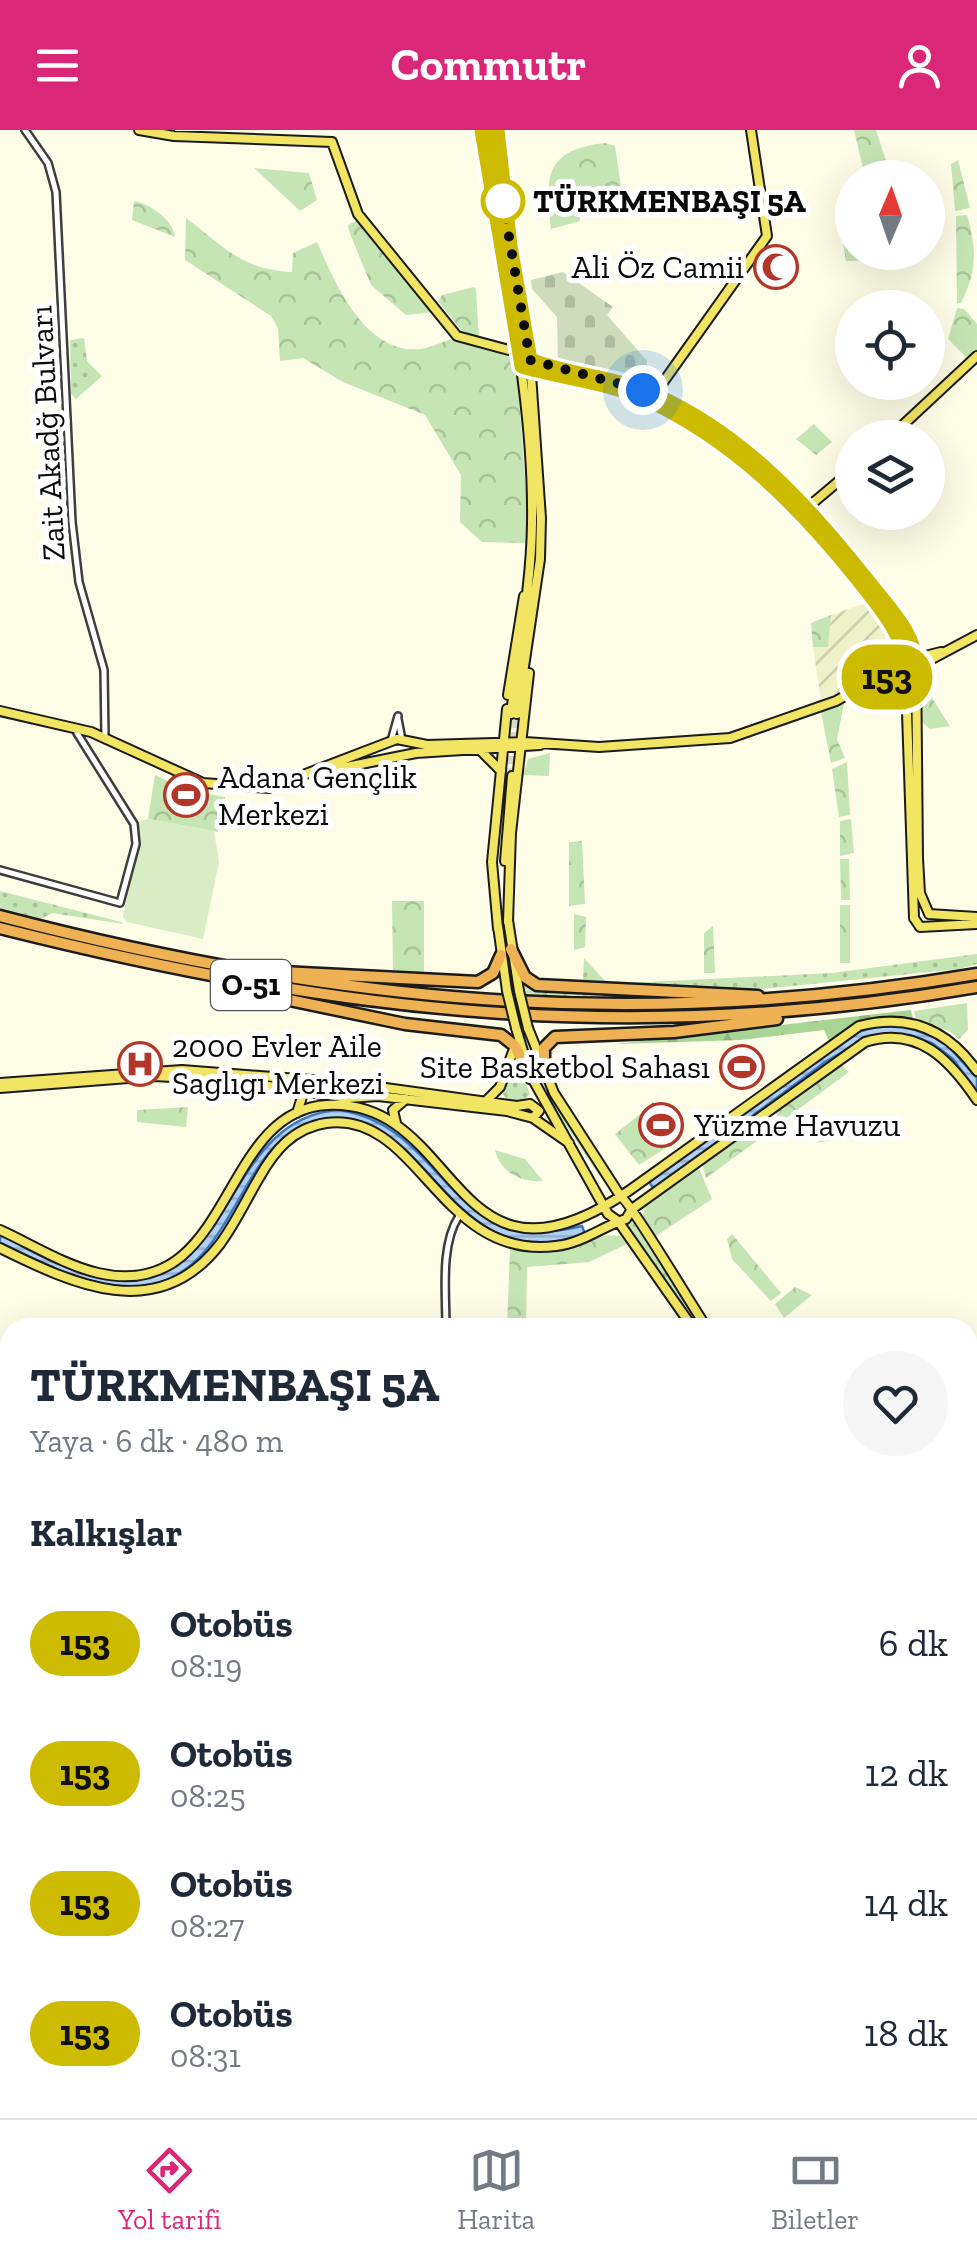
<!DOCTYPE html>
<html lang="tr">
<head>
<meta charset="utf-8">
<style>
  :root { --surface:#fff; --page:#f6f6f7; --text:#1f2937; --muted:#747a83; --line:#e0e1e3; --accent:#db2777 }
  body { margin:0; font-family:"Zilla Slab",serif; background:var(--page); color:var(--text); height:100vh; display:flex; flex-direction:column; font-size:38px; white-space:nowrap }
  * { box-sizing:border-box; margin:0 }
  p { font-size:32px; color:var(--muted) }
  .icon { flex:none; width:55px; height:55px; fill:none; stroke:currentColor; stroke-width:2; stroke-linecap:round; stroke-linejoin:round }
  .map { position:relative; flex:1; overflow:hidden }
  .side { position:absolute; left:0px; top:1188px; width:978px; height:802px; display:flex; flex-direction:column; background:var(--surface); border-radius:30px 30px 0 0; box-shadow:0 10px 40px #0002 }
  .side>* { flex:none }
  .badge { padding:0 20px; border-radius:32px; font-size:35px; line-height:65px }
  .needle { width:65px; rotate:2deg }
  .tools { position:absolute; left:835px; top:30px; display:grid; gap:20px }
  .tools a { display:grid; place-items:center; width:110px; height:110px; border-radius:50%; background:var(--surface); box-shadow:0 10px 40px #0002; font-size:50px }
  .you { position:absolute; width:50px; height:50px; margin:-25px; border:8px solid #fff; border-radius:50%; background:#1a73e8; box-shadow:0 0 0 15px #1a73e833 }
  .map>.badge { position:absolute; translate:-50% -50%; box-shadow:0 0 0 5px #fff }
  h2 { padding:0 30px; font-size:38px; line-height:90px }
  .round { display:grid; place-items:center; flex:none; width:105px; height:105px; border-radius:52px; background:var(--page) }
  .headline { display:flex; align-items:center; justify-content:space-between; height:170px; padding:0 30px }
  h1 { font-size:48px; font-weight:700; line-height:75px }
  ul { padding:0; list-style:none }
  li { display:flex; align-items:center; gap:30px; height:130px; padding:0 30px }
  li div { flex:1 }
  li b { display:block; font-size:38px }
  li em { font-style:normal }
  li .badge { min-width:110px; font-weight:700; text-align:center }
  header { display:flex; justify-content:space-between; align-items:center; height:130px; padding:0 30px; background:var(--accent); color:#fff; font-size:45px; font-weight:700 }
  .tabs { display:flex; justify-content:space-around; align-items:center; height:140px; border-top:2px solid var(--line); background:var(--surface); font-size:28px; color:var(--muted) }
  .tabs a { display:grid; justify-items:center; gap:5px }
  .tabs .on { color:var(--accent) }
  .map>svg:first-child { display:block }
  .farmland { fill:url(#farmland-furrows) }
  .grass { fill:url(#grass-dots) }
  .forest { fill:url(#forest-firs) }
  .cemetery { fill:url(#cemetery-stones) }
  .park { fill:url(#park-crowns) }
  .pitch { fill:#d9edc5 }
  .water { fill:url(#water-rules); stroke:#3979c6; stroke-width:2.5 }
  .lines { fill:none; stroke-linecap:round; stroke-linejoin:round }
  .major-tunnel { stroke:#d9d9c6; stroke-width:8; stroke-dasharray:8 4; stroke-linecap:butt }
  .minor-casing { stroke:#3d3d3d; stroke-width:10 }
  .major-casing { stroke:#1b1b1b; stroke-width:12 }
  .highway-casing { stroke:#1b1b1b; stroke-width:15 }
  .minor { stroke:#fff; stroke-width:5 }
  .major { stroke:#f2e563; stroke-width:8 }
  .highway { stroke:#eeb255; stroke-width:10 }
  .major-bridge-casing { stroke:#1b1b1b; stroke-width:12; stroke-linecap:butt }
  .major-bridge { stroke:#f2e563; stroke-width:8 }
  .line-casing { stroke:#fff; stroke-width:22 }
  .line { stroke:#cb0; stroke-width:15 }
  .walk { stroke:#0a0a0a; stroke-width:10; stroke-dasharray:0 18 }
  .stop-dot { fill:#fff; stroke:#cb0; stroke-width:5 }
  .labels { text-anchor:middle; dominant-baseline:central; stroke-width:10; stroke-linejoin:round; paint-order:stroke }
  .shield { fill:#fff; stroke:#545454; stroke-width:2.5 }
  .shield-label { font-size:30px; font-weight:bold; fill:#0a0a0a }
  .stop-label { font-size:32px; font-weight:bold; fill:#0a0a0a; stroke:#fff; text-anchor:start }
  .poi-label { font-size:32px; fill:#0a0a0a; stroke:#fff; text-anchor:start }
  .street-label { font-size:32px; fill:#0a0a0a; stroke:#fff }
</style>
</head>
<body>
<header><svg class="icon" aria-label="menu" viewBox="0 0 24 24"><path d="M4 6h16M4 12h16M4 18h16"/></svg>Commutr<svg class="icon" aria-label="person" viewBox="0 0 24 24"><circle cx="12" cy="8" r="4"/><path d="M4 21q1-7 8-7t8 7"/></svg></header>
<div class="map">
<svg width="977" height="1988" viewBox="0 0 977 1988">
  <defs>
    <pattern id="farmland-furrows" width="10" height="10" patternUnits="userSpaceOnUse" patternTransform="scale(2.5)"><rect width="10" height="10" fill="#eff2c9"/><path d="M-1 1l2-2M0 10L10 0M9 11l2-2" fill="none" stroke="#ccceab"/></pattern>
    <pattern id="grass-dots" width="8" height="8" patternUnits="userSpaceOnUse" patternTransform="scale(2.5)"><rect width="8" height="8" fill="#c6e5b4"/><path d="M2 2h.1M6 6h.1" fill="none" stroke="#a9c399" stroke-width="1.8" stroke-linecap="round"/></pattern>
    <pattern id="forest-firs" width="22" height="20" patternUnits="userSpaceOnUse" patternTransform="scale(2.5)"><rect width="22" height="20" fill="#a8d594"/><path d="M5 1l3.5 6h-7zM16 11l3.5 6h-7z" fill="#8fb67e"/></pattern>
    <pattern id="cemetery-stones" width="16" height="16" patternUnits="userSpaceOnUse" patternTransform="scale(2.5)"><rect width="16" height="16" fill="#cdddbb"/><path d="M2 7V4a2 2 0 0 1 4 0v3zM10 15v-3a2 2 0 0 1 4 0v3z" fill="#afbc9f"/></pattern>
    <pattern id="park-crowns" width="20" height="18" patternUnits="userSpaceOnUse" patternTransform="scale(2.5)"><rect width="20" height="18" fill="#c6e5b4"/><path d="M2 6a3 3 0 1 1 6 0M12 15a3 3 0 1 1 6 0" fill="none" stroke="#a9c399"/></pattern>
    <pattern id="water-rules" width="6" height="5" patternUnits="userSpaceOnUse" patternTransform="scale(2.5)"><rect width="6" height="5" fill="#afcff3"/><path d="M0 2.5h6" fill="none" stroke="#95b0cf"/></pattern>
  </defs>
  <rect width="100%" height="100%" fill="#fefde7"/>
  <path class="farmland" d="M 866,473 L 894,511 L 868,520 L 879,545 L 821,570 L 813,517 L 828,517 L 831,485 Z"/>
  <path class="grass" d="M 84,208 L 87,231 L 102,246 L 76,269 L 71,264 L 70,210 Z
    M 0,761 L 121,792 L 123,794 L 52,783 L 41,789 L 0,778 Z
    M 977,824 L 977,834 L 959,839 L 742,861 L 583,851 L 584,828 L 606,852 L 628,853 L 832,843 Z
    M 519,843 L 526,851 L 685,868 L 525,868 Z
    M 519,898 L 524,898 L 552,967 L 607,1057 L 544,963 Z
    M 515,926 L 530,964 L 523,971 L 507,971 L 501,960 Z
    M 853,986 L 856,1005 L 817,1013 Z
    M 632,1091 L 702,1197 L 697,1197 L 625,1095 Z"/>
  <path class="forest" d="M 911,880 L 913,890 L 866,891 L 829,911 L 824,900 L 741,910 L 616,914 Z"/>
  <path class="cemetery" d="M 563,142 L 613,177 L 607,185 L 647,231 L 646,257 L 558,236 L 557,187 L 532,159 L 531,150 Z"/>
  <path class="park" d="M 854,0 L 876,0 L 888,37 L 864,42 Z
    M 605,13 L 615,16 L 621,57 L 577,68 L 580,91 L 551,99 C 545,47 544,20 605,13 Z
    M 958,30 L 970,78 L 955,81 L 951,34 Z
    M 254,38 L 309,43 L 317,70 L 300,81 Z
    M 134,71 C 151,74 173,90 175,107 L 132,90 Z
    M 967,85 C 977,120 977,141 961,173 L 957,173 L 956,86 Z
    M 186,88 C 225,117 240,139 292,142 L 293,123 L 317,112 C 335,153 365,225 421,219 C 433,217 447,210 459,206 L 516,230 L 528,387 L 526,413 L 482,412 L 460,392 L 461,345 L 425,285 L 343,252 L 303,228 L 280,231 L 278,198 L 271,186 L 185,130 Z
    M 358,90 L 434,178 L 433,182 L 406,185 L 371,155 L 349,101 L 348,95 Z
    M 852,99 L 852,122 L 880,123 L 881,130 L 846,131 L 841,101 Z
    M 474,157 L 476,159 L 479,209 L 461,200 L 438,171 L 442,165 Z
    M 957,178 L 964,179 L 977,194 L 977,222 L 968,229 L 948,209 Z
    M 814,294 L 832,312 L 816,325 L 796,309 Z
    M 831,485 L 828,517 L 813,517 L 811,493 Z
    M 921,551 L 950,596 L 930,599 L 922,592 Z
    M 844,573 L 837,609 L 845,628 L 831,633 L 821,582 Z
    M 550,623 L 549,646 L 523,645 L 528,629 Z
    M 847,632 L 850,685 L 839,687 L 832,639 Z
    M 155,645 L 187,660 L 225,667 L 218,702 L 148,689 Z
    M 851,689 L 854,723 L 840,726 L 840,691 Z
    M 582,711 L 585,774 L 569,776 L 569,712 Z
    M 840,729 L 849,729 L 850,770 L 841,770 Z
    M 392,771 L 424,771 L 424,844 L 393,844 Z
    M 840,775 L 850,775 L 850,833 L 840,833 Z
    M 574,784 L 586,787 L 585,817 L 574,820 Z
    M 713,796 L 715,843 L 704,843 L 704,803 Z
    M 967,873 L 968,900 L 959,909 L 949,901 L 916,890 L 914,881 Z
    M 839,932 L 849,942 L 781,992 L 774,980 Z
    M 188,977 L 186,997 L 137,992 L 137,980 Z
    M 644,981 L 669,1016 L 639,1035 L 615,1004 Z
    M 766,985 L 776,997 L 706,1048 L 702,1033 Z
    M 495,1020 L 525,1029 L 543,1051 C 521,1053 500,1042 495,1020 Z
    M 698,1036 L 712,1069 L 656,1106 L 642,1089 L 645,1076 Z
    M 732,1104 L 781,1163 L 771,1171 L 732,1129 L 727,1109 Z
    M 608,1105 L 621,1106 L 627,1114 L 589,1132 L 527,1137 L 526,1197 L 507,1197 L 510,1120 L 551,1122 Z
    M 795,1157 L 812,1165 L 784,1188 L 775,1174 Z"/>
  <path class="pitch" d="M 148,689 L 214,701 L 219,732 L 203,809 L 127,792 L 123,787 L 139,710 L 136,693 Z"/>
  <path class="water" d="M 901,895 L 943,910 L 977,948 L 977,962 L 953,929 L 932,913 L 910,905 L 870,906 L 825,932 L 654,1059 L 649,1052 L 849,905 L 877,896 Z
    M 653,974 L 678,1009 L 670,1015 L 645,981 Z
    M 338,980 C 448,995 445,1130 582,1096 L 585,1104 C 449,1155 430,974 326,989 C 226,1003 244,1169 113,1157 C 73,1154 35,1129 0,1113 L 0,1104 C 31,1118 65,1139 99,1146 C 236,1176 218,989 338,980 Z"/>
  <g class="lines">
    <path class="major-tunnel" d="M 506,646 L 511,584
      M 512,646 L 517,584"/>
    <g class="minor-casing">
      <path id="minor" d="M 25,0 L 48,33 L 56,62 L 72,392 L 79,452 L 104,540 L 105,608
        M 398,589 L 402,610
        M 391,611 L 398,586
        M 0,740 L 120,773 L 136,714 L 134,694 L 77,603
        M 446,1198 C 446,1163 440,1115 459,1086
        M 0,1579 L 10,1582
        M 968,1935 L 977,1935
        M 300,1980 L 301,1988
        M 631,1980 L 633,1988
        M 925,1988 L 925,1980"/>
    </g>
    <g class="major-casing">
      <path id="major" d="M 139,0 L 174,6 L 332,12 L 358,84 L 457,206 L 520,223 L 548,237 L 643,260 L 711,298 L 798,366 L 887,475 L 916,523 L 918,728 L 920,763 L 929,784
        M 482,0 C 501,131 534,261 532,394 C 531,458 518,520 511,584
        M 497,0 L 514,143 L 530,230 L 541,388 L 540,429 L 517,584
        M 522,236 L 628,262 L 707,304 L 794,373 L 871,467 L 905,524 L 914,788
        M 652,268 L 767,106 L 751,0
        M 889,308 L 977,226
        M 808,377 L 852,340
        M 915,538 L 977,505
        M 508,565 L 524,466
        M 0,581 L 91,602 L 203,653 L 269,658 L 397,609 L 427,615 L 525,612 L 599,617 L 730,608 L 836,571 L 909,530 L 941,522
        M 480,620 L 501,641
        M 336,639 L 416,623 L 540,615
        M 505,731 L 512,646
        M 929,784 L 977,787
        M 914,788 L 920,797 L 977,794
        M 508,790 L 519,861
        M 508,792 L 511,703 L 529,543
        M 498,796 L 507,861
        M 498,799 L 492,732 L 507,579
        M 516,898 L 525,928
        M 528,898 L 554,963 L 621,1067 C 629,1070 694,1179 707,1198
        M 531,946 L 608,1084 L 618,1091 L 693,1198
        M 0,953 L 182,940 L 349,953 L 517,976 L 530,974 L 539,981 L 533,988
        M 295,957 L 302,967 L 297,983
        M 0,958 L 154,946 L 229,950 L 348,968 L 378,966 L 507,981 L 533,988 L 569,1013
        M 485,972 L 500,957 L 515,916
        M 396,993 L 393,980 L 406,969
        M 0,1100 C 31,1114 64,1135 98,1143 C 234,1174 218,981 327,975 C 463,968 449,1184 630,1060 L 859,896 C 909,883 948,900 977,941
        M 0,1118 C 73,1154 158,1195 220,1114 C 235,1094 246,1070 259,1048 C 274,1021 293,998 326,993 C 419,980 439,1131 556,1116 C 583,1113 603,1096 626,1089 L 632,1079 L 865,912 C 918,895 950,930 977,970
        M 968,1296 L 977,1291
        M 3,1443 L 5,1457
        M 0,1467 L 10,1479
        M 968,1539 L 977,1556
        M 968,1554 L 977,1570
        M 0,1778 L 10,1779
        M 0,1784 L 10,1784
        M 0,1955 L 10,1872
        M 774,1980 L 785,1988
        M 3,1988 L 10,1926"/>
    </g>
    <g class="highway-casing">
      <path id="highway" d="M 0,786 C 333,873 636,902 977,844
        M 0,798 C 339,883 629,917 977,857
        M 511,819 L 525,847 L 537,855 L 758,866
        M 282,842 L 478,852 L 493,843 L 501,825
        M 241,860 L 405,894 L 501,905 L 515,916 L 531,948
        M 544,943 L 544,918 L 555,907 L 674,902 L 777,889"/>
    </g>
    <use href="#minor" class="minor"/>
    <use href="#major" class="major"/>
    <use href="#highway" class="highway"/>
    <g class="major-bridge-casing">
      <path id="major-bridge" d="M 507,861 L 516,898
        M 519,861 L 528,898"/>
    </g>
    <use href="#major-bridge" class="major-bridge"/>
  </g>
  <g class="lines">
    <g class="line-casing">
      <path id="line" d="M 482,0 L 522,236 C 563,248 609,252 648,270 C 734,310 799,376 857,448 C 876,473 903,502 906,534 L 882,549 L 915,539 C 919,508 889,478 870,454 C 810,378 746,306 655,265 C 615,247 570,246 530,230 L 510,116 L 497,0"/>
    </g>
    <use href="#line" class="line"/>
    <path class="walk" d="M 503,71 L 530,230 L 643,260"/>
  </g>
  <defs>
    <g id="mosque-ring" transform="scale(2.25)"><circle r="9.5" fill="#fff" stroke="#b23729" stroke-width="1.5"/><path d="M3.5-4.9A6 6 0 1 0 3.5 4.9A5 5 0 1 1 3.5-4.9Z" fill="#b23729"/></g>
    <g id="stadium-ring" transform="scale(2.25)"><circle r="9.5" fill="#fff" stroke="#b23729" stroke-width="1.5"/><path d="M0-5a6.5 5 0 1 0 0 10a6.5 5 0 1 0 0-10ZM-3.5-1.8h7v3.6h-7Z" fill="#b23729"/></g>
    <g id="hospital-ring" transform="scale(2.25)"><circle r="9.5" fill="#fff" stroke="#b23729" stroke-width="1.5"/><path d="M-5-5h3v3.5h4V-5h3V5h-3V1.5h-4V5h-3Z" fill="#b23729"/></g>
  </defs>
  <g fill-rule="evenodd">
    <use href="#mosque-ring" x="776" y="137"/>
    <use href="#stadium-ring" x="186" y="665"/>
    <use href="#hospital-ring" x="140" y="934"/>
    <use href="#stadium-ring" x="742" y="937"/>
    <use href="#stadium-ring" x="661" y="995"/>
  </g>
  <circle class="stop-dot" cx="503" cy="71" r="20"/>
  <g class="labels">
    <rect class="shield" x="211" y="830" width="80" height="50" rx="8"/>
    <g class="shield-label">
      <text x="251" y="855">O-51</text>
    </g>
    <g class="stop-label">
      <text x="533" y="71">TÜRKMENBAŞI 5A</text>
    </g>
    <g class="poi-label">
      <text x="744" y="137" text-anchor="end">Ali Öz Camii</text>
      <text x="218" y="647">Adana Gençlik<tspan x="218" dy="37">Merkezi</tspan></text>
      <text x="172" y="916">2000 Evler Aile<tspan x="172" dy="37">Saglıgı Merkezi</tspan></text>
      <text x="710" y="937" text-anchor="end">Site Basketbol Sahası</text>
      <text x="694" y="995">Yüzme Havuzu</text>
    </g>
    <g class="street-label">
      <text transform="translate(47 303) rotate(-93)">Zait Akadğ Bulvarı</text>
    </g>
  </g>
</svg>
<div class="tools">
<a><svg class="needle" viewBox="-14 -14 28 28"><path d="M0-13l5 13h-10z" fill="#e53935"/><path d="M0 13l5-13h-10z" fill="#747a83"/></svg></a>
<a><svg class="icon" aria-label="locate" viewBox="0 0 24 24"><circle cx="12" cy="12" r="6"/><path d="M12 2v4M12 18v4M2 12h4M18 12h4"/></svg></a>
<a><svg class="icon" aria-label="layers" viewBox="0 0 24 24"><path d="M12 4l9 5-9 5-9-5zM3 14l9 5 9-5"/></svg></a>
</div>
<div class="you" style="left:643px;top:260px"></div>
<b class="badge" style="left:887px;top:547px;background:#cb0;color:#111">153</b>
<section class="side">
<div class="headline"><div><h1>TÜRKMENBAŞI 5A</h1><p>Yaya · 6 dk · 480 m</p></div><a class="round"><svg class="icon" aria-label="heart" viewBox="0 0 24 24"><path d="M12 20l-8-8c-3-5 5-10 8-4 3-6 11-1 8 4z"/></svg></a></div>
<h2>Kalkışlar</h2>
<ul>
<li><span class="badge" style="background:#cb0;color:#111">153</span><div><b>Otobüs</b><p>08:19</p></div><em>6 dk</em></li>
<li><span class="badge" style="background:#cb0;color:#111">153</span><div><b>Otobüs</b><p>08:25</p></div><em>12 dk</em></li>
<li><span class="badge" style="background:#cb0;color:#111">153</span><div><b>Otobüs</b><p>08:27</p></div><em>14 dk</em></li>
<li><span class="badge" style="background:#cb0;color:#111">153</span><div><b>Otobüs</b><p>08:31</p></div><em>18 dk</em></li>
</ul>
</section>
</div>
<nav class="tabs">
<a class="on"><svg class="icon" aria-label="directions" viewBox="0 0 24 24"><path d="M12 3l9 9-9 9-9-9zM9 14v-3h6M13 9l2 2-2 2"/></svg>Yol tarifi</a>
<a><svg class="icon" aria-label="map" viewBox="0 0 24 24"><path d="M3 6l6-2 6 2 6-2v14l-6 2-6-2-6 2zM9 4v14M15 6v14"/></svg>Harita</a>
<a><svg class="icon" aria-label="tickets" viewBox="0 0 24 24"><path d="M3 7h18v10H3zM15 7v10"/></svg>Biletler</a>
</nav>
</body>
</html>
